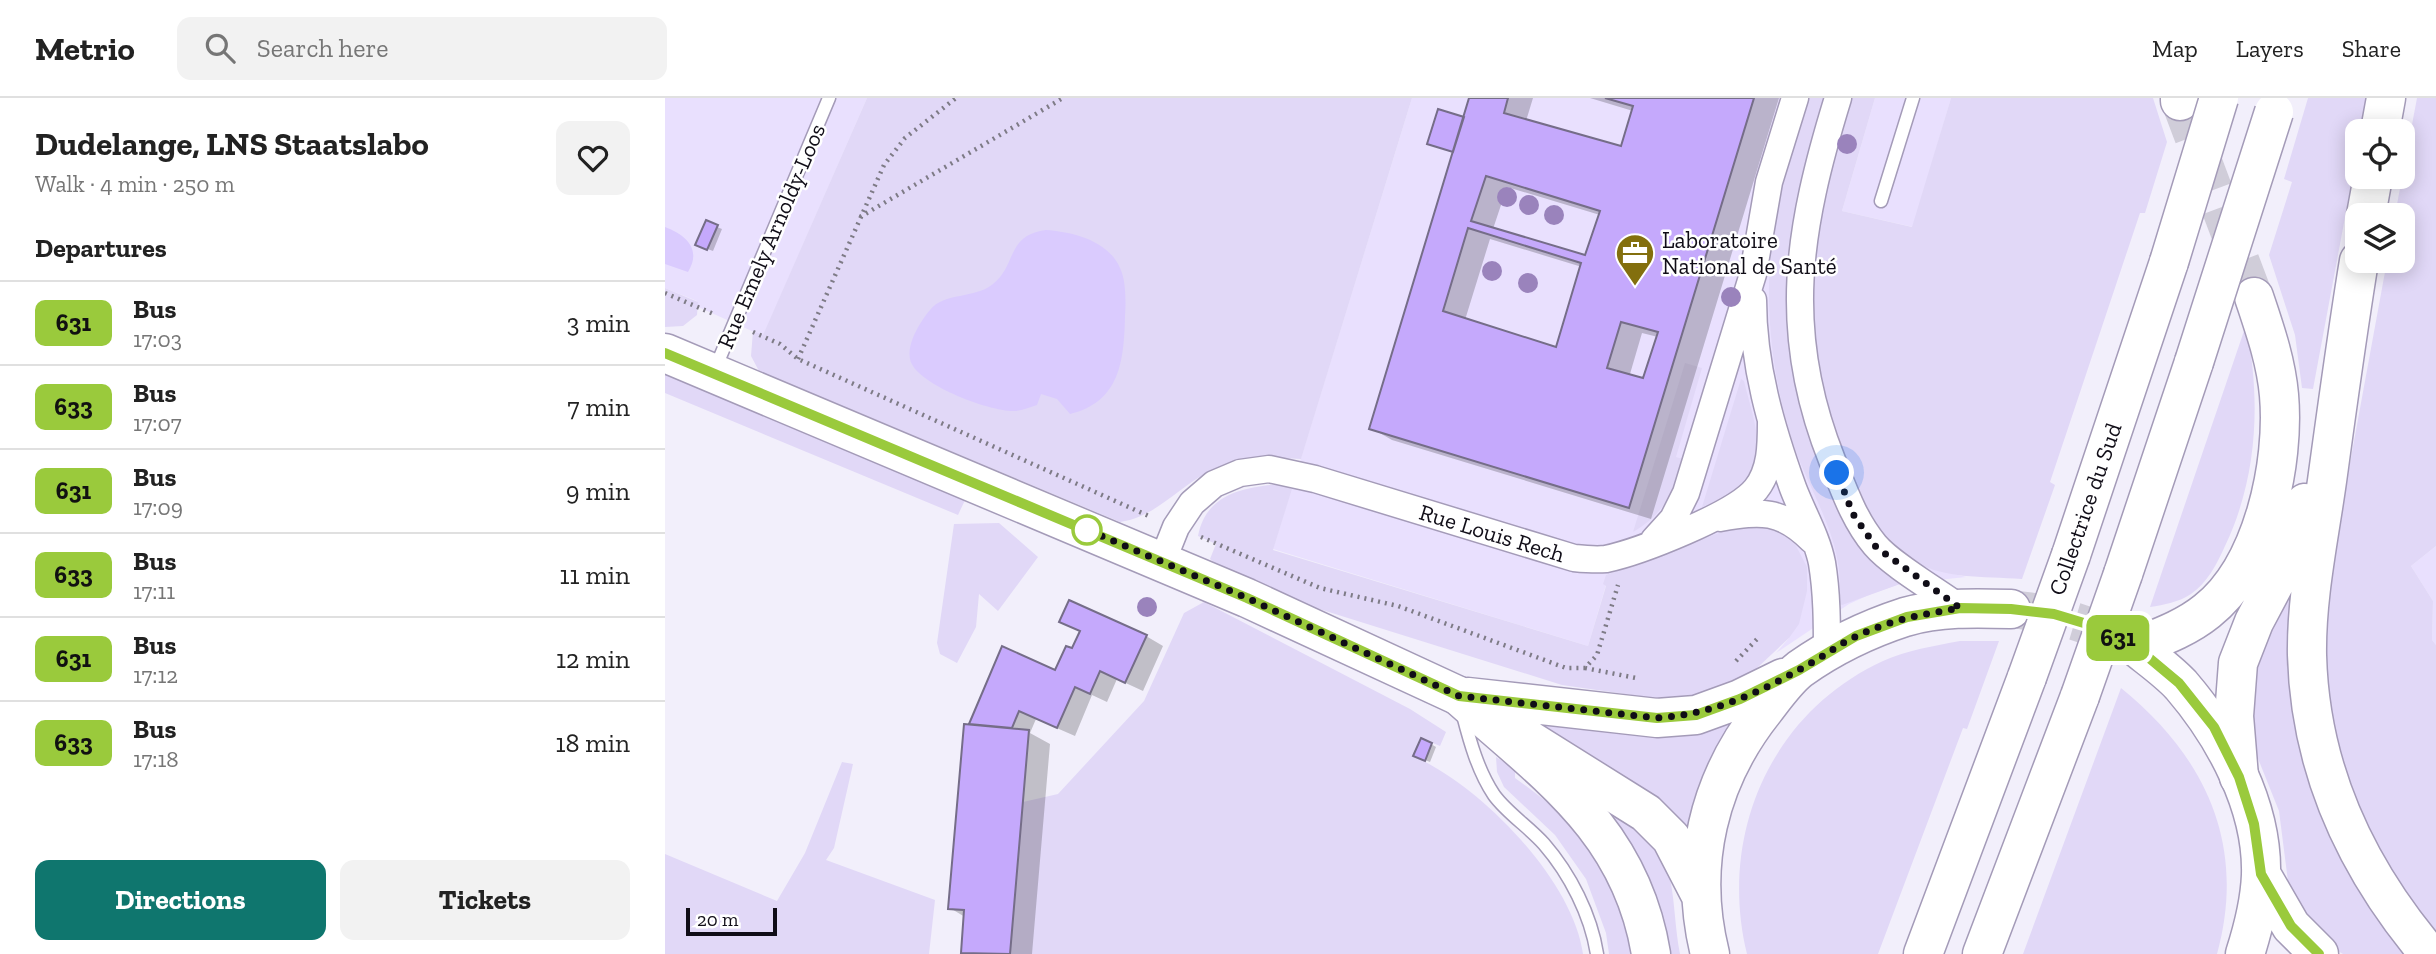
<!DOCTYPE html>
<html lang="en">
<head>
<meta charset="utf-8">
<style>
  :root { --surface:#fff; --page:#f2f2f2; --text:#222; --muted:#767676; --line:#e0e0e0; --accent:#0f766e }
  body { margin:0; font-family:"Zilla Slab",serif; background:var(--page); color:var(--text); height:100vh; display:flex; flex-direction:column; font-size:26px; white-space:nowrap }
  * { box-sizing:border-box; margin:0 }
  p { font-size:23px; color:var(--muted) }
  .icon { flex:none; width:38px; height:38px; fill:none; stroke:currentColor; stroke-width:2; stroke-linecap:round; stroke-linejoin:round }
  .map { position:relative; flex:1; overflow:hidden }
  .panel { display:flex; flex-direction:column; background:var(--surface); width:665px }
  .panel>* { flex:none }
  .badge { padding:0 14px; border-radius:10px; font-size:24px; line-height:46px }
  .tools { position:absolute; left:1680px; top:21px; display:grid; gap:14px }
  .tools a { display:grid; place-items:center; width:70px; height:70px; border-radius:14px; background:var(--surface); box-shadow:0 4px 18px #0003; font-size:35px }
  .scale { position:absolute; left:21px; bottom:18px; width:91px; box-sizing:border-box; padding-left:7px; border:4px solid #100d17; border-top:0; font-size:19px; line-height:24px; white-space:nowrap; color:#100d17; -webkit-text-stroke:5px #fff; paint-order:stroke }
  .you { position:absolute; width:35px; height:35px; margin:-18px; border:5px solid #fff; border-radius:50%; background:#1a73e8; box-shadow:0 0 0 10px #1a73e833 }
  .map>.badge { position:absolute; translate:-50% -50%; box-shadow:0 0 0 4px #fff }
  h2 { padding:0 35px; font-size:26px; line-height:63px }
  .round { display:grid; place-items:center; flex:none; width:74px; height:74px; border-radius:14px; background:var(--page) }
  .summary { display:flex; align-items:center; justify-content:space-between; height:119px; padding:0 35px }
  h1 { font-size:33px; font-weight:800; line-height:52px }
  .cta { display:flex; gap:14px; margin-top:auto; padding:14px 35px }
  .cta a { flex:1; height:80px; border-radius:14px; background:var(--accent); color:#fff; font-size:28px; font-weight:800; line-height:80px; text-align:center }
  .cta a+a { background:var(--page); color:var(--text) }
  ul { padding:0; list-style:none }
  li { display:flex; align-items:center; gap:21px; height:84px; padding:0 35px; border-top:2px solid var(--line) }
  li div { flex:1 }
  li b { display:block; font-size:26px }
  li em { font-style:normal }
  li .badge { min-width:77px; font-weight:700; text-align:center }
  header { display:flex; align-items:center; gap:42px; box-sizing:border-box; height:98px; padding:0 35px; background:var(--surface); border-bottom:2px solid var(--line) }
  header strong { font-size:33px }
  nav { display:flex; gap:38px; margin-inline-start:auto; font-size:24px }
  .search { width:490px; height:63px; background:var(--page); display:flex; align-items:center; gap:18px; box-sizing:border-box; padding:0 24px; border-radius:14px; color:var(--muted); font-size:26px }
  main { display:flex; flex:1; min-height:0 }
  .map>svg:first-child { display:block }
  .built { fill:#e9e0fe }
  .green { fill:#e1d8f7 }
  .water { fill:#dacbfe }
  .shadow { fill:#0003; fill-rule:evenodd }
  .building { fill:#c5a9fc; stroke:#756d88; stroke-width:2; fill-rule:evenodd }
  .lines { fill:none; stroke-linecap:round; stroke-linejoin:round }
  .primary-tunnel { stroke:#d0cdd9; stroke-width:38; stroke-dasharray:38 19; stroke-linecap:butt }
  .motorway-tunnel { stroke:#d0cdd9; stroke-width:38; stroke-dasharray:38 19; stroke-linecap:butt }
  .service-casing { stroke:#a49bb8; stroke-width:15 }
  .minor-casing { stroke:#a49bb8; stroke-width:29 }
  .primary-casing { stroke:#a49bb8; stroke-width:41 }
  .motorway-casing { stroke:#a49bb8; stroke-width:41 }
  .path { stroke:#7e7b86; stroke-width:4.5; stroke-dasharray:2 5; stroke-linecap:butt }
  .service { stroke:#fff; stroke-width:12 }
  .minor { stroke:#fff; stroke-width:26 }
  .primary { stroke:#fff; stroke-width:38 }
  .motorway { stroke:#fff; stroke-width:38 }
  .motorway-bridge-casing { stroke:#a49bb8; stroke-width:41; stroke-linecap:butt }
  .motorway-bridge { stroke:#fff; stroke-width:38 }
  .tree { fill:#9a83bc }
  .line-casing { stroke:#fff; stroke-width:16 }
  .line { stroke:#9aca3c; stroke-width:10 }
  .walk { stroke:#100d17; stroke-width:7; stroke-dasharray:0 12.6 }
  .stop-dot { fill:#fff; stroke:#9aca3c; stroke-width:3.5 }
  .labels { text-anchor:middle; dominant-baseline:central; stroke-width:5; stroke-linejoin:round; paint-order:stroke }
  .street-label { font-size:23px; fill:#100d17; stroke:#fff }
  .poi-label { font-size:23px; fill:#100d17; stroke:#fff; text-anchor:start }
</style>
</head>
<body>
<header>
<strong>Metrio</strong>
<div class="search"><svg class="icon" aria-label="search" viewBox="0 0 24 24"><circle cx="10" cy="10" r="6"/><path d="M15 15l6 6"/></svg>Search here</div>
<nav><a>Map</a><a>Layers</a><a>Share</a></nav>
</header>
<main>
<section class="panel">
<div class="summary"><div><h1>Dudelange, LNS Staatslabo</h1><p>Walk · 4 min · 250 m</p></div><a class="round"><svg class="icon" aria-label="heart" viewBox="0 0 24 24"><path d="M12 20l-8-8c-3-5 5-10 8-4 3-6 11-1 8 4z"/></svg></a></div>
<h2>Departures</h2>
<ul>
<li><span class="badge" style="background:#9aca3c;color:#111">631</span><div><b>Bus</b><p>17:03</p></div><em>3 min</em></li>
<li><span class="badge" style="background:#9aca3c;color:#111">633</span><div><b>Bus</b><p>17:07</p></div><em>7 min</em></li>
<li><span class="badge" style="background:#9aca3c;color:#111">631</span><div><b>Bus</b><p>17:09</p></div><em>9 min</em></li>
<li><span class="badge" style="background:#9aca3c;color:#111">633</span><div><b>Bus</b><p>17:11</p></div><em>11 min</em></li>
<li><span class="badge" style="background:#9aca3c;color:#111">631</span><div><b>Bus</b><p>17:12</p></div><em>12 min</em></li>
<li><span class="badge" style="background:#9aca3c;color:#111">633</span><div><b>Bus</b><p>17:18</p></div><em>18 min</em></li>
</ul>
<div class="cta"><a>Directions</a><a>Tickets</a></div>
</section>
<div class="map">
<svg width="1771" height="856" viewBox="0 0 1771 856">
  <rect width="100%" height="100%" fill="#f2effb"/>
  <path class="built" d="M 0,0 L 202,0 L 98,238 L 31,208 L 32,203 L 0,190 Z
    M 747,0 L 1184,0 L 1158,83 L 1265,470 L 1301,479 L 1235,486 L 1206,496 L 1184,506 L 1111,555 L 1124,540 L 957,473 L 941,477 L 941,487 L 923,548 L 608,451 Z
    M 1210,0 L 1286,0 L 1248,129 L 1177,113 Z
    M 1771,448 L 1771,547 L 1767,542 L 1768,503 L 1746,468 Z"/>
  <path class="green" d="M 202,0 L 747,0 L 636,361 C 602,359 571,358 540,376 C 510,392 490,419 455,424 L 94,273 L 86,258 L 88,233 L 98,237 Z
    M 1142,0 L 1162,0 L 1131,280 L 1235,481 L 1235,486 L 1177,507 L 1173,505 C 1184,444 1140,390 1124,333 C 1101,253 1097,169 1116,87 C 1122,57 1133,29 1142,0 Z
    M 1184,0 L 1210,0 L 1177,113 L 1247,129 L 1286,0 L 1488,0 L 1502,44 L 1480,115 L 1475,115 L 1385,384 L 1390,387 L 1357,481 C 1318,478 1277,482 1243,460 C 1206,436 1193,398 1180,358 C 1170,332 1158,305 1151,278 C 1128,184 1161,90 1184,0 Z
    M 1643,0 L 1703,0 L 1696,33 L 1692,33 L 1692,55 L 1648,291 L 1637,290 L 1630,237 L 1604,157 L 1627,84 L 1619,81 Z
    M 1752,0 L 1771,0 L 1771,448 L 1746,468 L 1768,503 L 1767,542 L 1771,547 L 1771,839 L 1708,748 L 1684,689 L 1666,625 L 1660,559 L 1661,496 L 1722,163 L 1738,163 L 1738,117 L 1730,117 Z
    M 0,190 L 33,204 L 32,217 L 18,228 L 0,229 Z
    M 1581,227 C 1596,301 1593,379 1560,448 C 1552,466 1542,485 1526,496 C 1514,504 1499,507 1485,509 Z
    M 1020,265 L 1037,270 L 1011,359 L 1018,361 C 1009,394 999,416 968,434 Z
    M 0,276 L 301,400 L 293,417 L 0,295 Z
    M 1076,281 L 1079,283 C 1087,318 1108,366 1073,392 C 1063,400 1049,404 1037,409 Z
    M 613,386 L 627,391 L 608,452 L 923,548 L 941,488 L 938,486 L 941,477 L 1078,426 L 1105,427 L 1129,444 L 1142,469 L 1142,493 L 1134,526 L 1124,540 L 1076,585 L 1028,600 L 995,601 L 897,587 L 651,510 L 554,468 L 545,461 L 551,446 L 533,438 C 541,397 575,390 613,386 Z
    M 334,425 L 373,459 L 333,513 L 314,496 L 311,529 L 292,565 L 275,556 L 272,545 L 289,426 Z
    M 1633,463 L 1628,550 L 1744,856 L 1678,856 L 1651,840 L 1626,807 L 1614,713 L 1588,648 L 1582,611 L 1594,542 Z
    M 539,504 L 745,611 L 781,634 L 775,648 L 756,640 L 748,658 C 815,687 908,782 918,856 L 345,856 L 358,704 L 393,696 L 479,603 L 519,515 Z
    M 1295,543 L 1334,543 L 1302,631 L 1298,630 L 1213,856 L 1082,856 C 1053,738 1105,615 1218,563 C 1242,552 1269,548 1295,543 Z
    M 1456,590 C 1541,659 1582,747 1552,856 L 1358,856 Z
    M 1066,625 L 1068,627 L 1022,733 L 873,626 L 1035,635 Z
    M 831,659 L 850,671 L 850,680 C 891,710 934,743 952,792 C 960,812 964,835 969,856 L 944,856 L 941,835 L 921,781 L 890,737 L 839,689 L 832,674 Z
    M 177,664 L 188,666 L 169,750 L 161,762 L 270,802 L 264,856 L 0,856 L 0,756 L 112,803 L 140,755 Z
    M 909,689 C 947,712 994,733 1005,780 C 1010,805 1010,831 1015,856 L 997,856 Z"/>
  <path class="water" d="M 0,129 C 21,137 37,151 23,174 L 0,166 Z
    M 381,132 C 407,134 443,142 455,170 C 461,182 461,204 460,218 C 459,263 455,304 405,316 L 392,301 L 376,296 L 372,307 C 365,309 358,312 351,313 C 328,315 249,286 245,261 C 242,245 255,224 265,212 C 279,194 310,201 328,186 C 352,167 341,137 381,132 Z"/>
  <path class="shadow" d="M 806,0 L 868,0 L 861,23 L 957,50 L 968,13 L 925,0 L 1114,0 L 986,421 L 727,342 L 706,330 ZM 842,89 L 935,117 L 921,159 L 828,131 ZM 825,141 L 917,169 L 892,251 L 800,222 ZM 977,235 L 993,239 L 979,282 L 965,276 Z
    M 52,129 L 57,131 L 48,153 L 37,149 Z
    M 396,523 L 481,538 L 498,548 L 478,593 L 452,581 L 442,604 L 427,597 L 410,638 L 371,621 L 365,635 L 385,646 L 367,856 L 302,856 L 298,854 L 300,819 L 285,810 L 312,629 L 306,626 L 391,574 L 408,553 L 416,534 Z
    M 766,646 L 771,649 L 765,664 L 755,660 Z"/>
  <path class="building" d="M 804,0 L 843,0 L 839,15 L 956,48 L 968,8 L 940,0 L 1089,0 L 964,410 L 704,331 ZM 821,78 L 935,113 L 920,157 L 806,123 ZM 803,130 L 916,165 L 891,249 L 778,213 ZM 956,224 L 993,234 L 978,280 L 942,270 Z
    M 773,11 L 799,19 L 788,54 L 762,46 Z
    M 41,122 L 53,127 L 42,152 L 30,147 Z
    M 404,502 L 482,537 L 460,585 L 435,573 L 425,596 L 410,589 L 392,630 L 354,613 L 347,630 L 304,626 L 337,548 L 390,572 L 401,548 L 407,550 L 415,533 L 394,524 Z
    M 299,626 L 364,632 L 345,856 L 296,855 L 299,812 L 283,811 Z
    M 756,640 L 767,645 L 760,663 L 748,658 Z"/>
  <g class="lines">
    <path class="primary-tunnel" d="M 1354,512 C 1396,517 1431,528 1469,548"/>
    <path class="motorway-tunnel" d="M 1515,3 L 1589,199"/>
    <g class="service-casing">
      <path id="service" d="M 1216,103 L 1248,0
        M 50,271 L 164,0
        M 798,617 C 805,644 813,673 829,697 C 842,715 864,729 879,746 C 905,776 926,817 932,856"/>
    </g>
    <g class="minor-casing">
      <path id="minor" d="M 1173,0 C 1133,130 1115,232 1167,362 C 1179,392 1189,422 1210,447 C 1227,467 1272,493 1295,510
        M 1088,202 C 1088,267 1106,329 1128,390 C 1137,414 1152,439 1157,465 C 1162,495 1162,526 1162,556
        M 1055,420 C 1096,413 1116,411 1147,442
        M 989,442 L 1008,421 L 1021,395 L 1088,176 L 1104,84 L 1130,0
        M 497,464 L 511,429 L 527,405 L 549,386 L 575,375 L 604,371 L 650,381 L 909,460 C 919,461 931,462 941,461 C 974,454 1070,417 1091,391 C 1106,372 1106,347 1106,324"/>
    </g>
    <g class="primary-casing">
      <path id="primary" d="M 0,255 L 582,500 L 794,598 L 981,715 L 1006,740 L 1035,796
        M 1471,549 C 1486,561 1503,573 1516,587 C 1559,637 1598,708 1596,777 C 1595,803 1588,831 1580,856
        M 803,599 L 992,620 L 1031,617 L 1075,601 L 1118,580
        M 1596,776 L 1626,828 L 1654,856
        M 1045,856 C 1023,768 1043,682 1100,611 C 1110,598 1122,581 1135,571 C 1166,549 1203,531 1240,519 C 1274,509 1310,510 1346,511"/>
    </g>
    <g class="motorway-casing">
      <path id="motorway" d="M 1515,0 L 1515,3
        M 1715,33 L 1721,0
        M 1701,117 L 1708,79
        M 1694,163 C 1682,236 1672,310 1662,383 C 1654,440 1641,500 1642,557 C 1645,671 1692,771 1764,856
        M 1406,457 L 1504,164
        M 1458,476 L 1529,264
        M 1471,549 C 1496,539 1521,530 1542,513 C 1598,469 1620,365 1614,297 C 1611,263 1600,232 1589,199
        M 794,598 C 881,676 966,732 986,856
        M 1574,679 L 1569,618 L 1573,565 L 1589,524 L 1624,458 L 1640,405
        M 1258,856 L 1362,579
        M 1317,856 L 1415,598"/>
    </g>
    <path class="path" d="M 195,119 L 398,0
      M 0,195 L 51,217
      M 88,234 L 115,246 L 133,261 L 486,419
      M 133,261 L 219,67 L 240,40 L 291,0
      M 536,439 L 655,490 L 733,508 L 901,570 L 920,570 L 932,557 L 953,487
      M 1071,563 L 1094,539
      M 920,570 L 971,580"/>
    <use href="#service" class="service"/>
    <use href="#minor" class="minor"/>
    <use href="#primary" class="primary"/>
    <use href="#motorway" class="motorway"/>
    <g class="motorway-bridge-casing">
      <path id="motorway-bridge" d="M 1504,164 L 1554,0
        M 1529,264 L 1609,14
        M 1362,579 L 1406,457
        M 1415,598 L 1458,476"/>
    </g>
    <use href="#motorway-bridge" class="motorway-bridge"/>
  </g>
  <g class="tree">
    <circle cx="1182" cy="46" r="10"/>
    <circle cx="842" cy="99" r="10"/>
    <circle cx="864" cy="107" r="10"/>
    <circle cx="889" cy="117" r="10"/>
    <circle cx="827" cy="173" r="10"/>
    <circle cx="863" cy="185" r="10"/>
    <circle cx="1066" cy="199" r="10"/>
    <circle cx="482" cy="509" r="10"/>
  </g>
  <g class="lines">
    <g class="line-casing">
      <path id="line" d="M 0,255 L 582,500 L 794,598 L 992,620 L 1031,617 L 1075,601 L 1134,572 L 1191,538 L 1242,519 L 1295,510 L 1346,511 L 1389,516 L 1432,529 L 1471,549 L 1514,585 L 1549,629 L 1574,679 L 1589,726 L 1596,776 L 1626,828 L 1654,856"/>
    </g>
    <use href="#line" class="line"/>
    <path class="walk" d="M 422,432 L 418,430 L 582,500 L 794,598 L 992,620 C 1050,616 1096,594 1146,565 C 1162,556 1176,545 1192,538 C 1225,522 1259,516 1295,510 L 1211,449 L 1188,416 L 1172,375"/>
  </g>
  <defs>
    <g id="office-pin" transform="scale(2.0125)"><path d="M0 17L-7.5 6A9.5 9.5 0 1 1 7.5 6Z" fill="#836f0e" stroke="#fff"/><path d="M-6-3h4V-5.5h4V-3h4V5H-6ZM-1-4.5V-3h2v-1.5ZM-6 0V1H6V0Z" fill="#fff"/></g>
  </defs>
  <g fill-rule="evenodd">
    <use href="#office-pin" x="970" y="155"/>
  </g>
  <circle class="stop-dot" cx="422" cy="432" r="14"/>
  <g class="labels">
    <g class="street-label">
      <text transform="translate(106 138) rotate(-67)">Rue Emely Arnoldy-Loos</text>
      <text transform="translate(1420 411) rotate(-71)">Collectrice du Sud</text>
      <text transform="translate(827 435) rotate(17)">Rue Louis Rech</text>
    </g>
    <g class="poi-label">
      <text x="997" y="142">Laboratoire<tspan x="997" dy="26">National de Santé</tspan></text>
    </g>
  </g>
</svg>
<div class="tools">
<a><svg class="icon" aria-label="locate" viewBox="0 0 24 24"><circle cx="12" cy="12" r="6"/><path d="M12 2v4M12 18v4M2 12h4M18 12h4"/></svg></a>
<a><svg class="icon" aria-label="layers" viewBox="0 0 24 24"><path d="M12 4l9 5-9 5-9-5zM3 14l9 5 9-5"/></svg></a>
</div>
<div class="scale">20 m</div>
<div class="you" style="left:1172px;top:375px"></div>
<b class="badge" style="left:1453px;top:540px;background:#9aca3c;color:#111">631</b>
</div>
</main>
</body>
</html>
